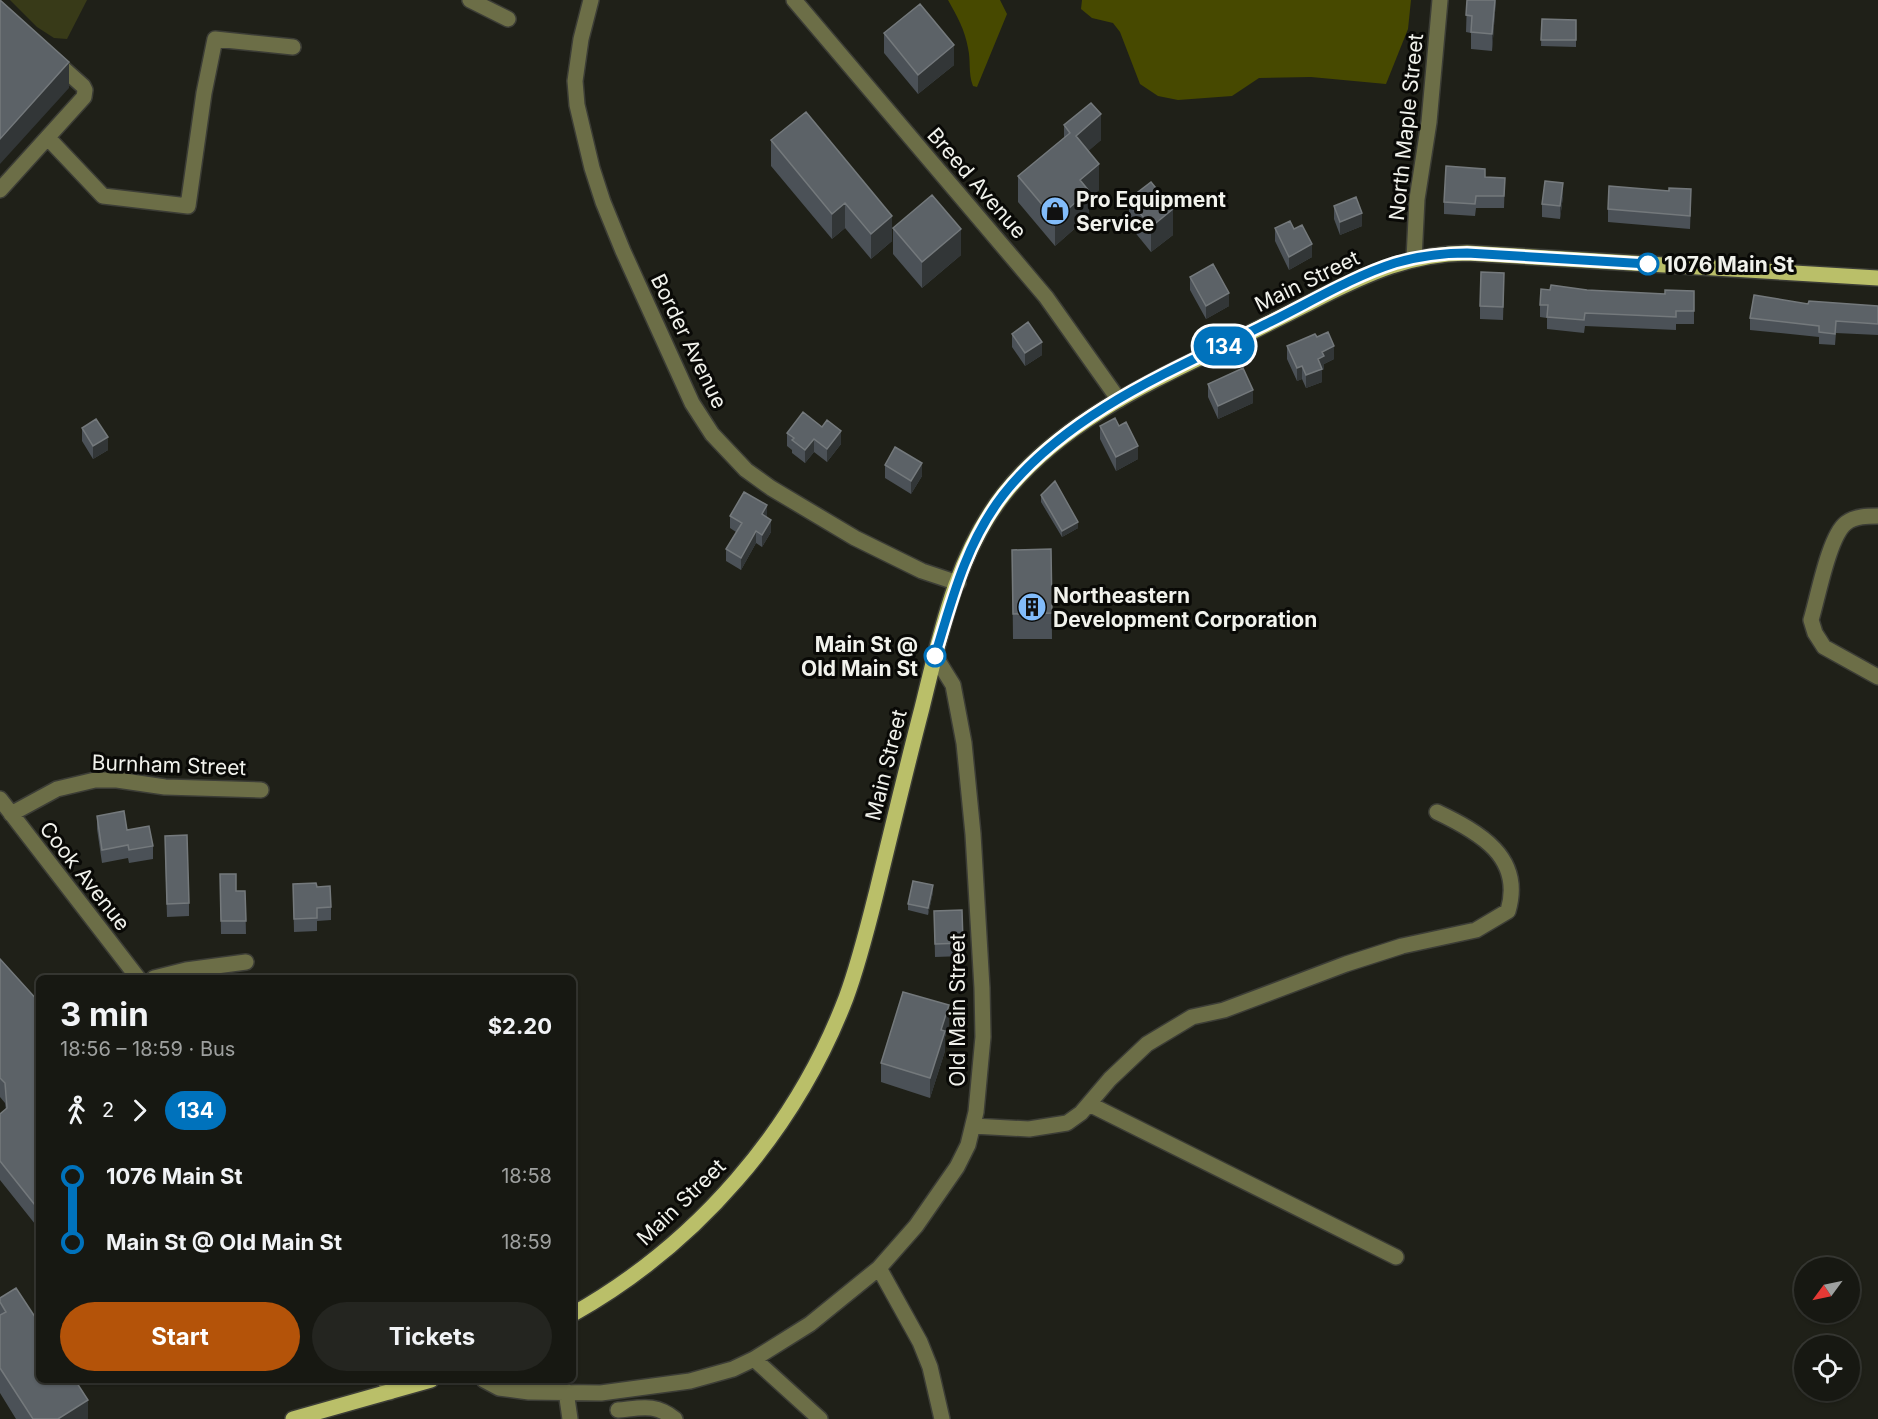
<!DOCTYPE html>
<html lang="en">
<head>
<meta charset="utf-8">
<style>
  :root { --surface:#171812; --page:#242520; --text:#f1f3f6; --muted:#9ea09f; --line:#363732; --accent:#b45309 }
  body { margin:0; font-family:Inter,sans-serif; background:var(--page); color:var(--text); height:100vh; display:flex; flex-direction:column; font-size:22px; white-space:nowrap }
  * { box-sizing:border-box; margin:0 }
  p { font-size:20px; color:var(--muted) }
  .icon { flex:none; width:33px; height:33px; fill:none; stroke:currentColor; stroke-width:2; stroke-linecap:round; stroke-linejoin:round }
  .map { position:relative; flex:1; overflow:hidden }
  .side { position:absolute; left:36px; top:975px; width:540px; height:408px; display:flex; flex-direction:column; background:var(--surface); border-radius:9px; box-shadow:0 2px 4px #0004,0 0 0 2px var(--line) }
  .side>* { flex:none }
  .badge { padding:0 12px; border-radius:20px; font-size:21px; line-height:39px }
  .needle { width:39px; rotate:237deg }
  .tools { position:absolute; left:1794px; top:1257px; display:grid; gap:12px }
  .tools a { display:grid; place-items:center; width:66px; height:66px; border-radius:50%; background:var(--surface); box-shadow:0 2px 4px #0004,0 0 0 2px var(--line); font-size:30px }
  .map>.badge { position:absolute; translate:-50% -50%; box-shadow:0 0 0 3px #fff }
  .legs { display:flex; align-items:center; gap:9px; height:66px; padding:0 24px; font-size:20px }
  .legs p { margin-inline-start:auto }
  .head { display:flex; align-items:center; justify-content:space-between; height:102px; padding:0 24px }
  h1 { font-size:33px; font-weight:700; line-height:45px }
  .button { display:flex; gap:12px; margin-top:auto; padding:12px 24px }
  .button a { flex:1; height:69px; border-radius:36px; background:var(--accent); color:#fff; font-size:24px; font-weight:700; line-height:69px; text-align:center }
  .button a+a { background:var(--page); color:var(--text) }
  ul { padding:0 24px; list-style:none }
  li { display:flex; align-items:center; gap:21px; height:66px; font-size:22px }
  li i { display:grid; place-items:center; width:9px; height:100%; margin:0 8px; background:currentColor }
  li i::after { content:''; width:15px; height:15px; margin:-8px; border:4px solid; border-radius:50%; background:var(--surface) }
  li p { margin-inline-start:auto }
  li:first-child i { background:linear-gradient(#0000 50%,currentColor 0) }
  li:last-child i { background:linear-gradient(currentColor 50%,#0000 0) }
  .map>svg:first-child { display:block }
  .green { fill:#474900 }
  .water { fill:#383a18 }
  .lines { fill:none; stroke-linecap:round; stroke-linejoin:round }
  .minor-casing { stroke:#3c3d36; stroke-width:18 }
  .major-casing { stroke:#3c3d36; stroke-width:18 }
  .minor { stroke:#6c6e47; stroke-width:15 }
  .major { stroke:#babf69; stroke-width:15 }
  .wall { fill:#4b5157 }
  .shaded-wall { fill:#323637 }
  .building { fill:#5c6267; stroke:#74797c; stroke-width:1.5 }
  .line-1-casing { stroke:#fff; stroke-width:14 }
  .line-1 { stroke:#0072bc; stroke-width:9 }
  .stop-1-dot { fill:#fff; stroke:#0072bc; stroke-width:3 }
  .labels { text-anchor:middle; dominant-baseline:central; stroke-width:6; stroke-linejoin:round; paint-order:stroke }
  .street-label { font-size:21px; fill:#f1f2ec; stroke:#090906 }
  .poi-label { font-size:21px; font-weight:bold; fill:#f1f2ec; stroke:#090906; text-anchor:start }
  .stop-label { font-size:21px; font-weight:bold; fill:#f1f2ec; stroke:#090906; text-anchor:start }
</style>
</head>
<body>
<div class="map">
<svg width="1878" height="1419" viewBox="0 0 1878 1419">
  <rect width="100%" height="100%" fill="#1f2018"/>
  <path class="green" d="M 948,0 L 1000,0 L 1007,14 L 977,87 L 973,86 C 968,73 971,61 968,48 C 965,30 957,16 948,0 Z
    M 1082,0 L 1411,0 L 1408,29 L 1386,84 L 1311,77 L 1259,78 L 1232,96 L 1178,100 L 1158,96 L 1140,84 L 1120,32 L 1113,23 L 1092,18 L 1081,9 Z"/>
  <path class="water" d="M 10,0 L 87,0 L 67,39 L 54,38 L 37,27 Z"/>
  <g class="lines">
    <g class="minor-casing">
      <path id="minor" d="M 470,0 L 508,19
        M 591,0 L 581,39 L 575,81 L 577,105 L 592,168 L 603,202 L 623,251 L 692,403 L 712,434 L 746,470 L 771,488 L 855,538 L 922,571 L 958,583
        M 794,0 L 1046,297 L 1119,400
        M 48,138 L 103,196 L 188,206 L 204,93 L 215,39 L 293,47
        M 0,190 L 84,97 L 85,90 L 83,86 L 55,61
        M 1414,259 L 1417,199 L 1429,122 L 1440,0
        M 1878,516 C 1868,516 1855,516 1846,523 C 1829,536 1818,597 1811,620 L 1815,633 L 1824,647 L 1878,677
        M 0,799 L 138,978
        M 11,814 L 57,789 L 95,780 L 117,780 L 165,787 L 261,790
        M 154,978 L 186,970 L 246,962
        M 1089,1104 L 1396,1257
        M 973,1126 L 1029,1129 L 1067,1123 L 1081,1113 L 1110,1079 L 1147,1044 L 1192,1017 L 1224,1010 L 1346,964 L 1402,946 L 1476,930 L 1508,911 C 1524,857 1479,832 1437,812
        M 879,1268 L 920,1342 L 930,1367 L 942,1419
        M 754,1359 L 820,1419
        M 385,1380 L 390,1392
        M 484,1380 L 499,1388 L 529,1392 L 601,1393 L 690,1381 L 733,1369 L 754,1359 L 810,1324 L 879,1268 L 916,1226 L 957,1167 L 968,1145 L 976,1112 L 983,1037 L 982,988 L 973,834 L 964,743 L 953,685 L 935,656
        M 566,1391 L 570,1419
        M 618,1410 C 641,1408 655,1403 675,1419"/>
    </g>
    <g class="major-casing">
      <path id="major" d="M 573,1314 C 697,1244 795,1131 846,998 C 859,963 868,926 877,890 C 892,829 906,769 922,708 C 940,635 956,555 1004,494 C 1062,421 1150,382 1232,342 C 1261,327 1290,313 1319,298 C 1369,273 1410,254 1467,253 L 1878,278
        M 293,1419 L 431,1380"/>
    </g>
    <use href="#minor" class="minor"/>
    <use href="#major" class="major"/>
  </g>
  <path class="wall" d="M 1467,0 L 1496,0 L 1492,51 L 1471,49 L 1471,33 L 1466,32 Z
    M 1542,19 L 1576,20 L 1576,47 L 1541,46 Z
    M 884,33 L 954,65 L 918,94 L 884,53 Z
    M 1064,125 L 1101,140 L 1088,151 L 1099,190 L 1089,198 L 1089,216 L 1055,246 L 1018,202 L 1018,176 L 1064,138 Z
    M 771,140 L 892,241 L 871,259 L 845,228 L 832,239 L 771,166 Z
    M 1485,177 L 1505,178 L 1504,208 L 1476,208 L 1475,216 L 1444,214 L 1444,202 Z
    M 1563,196 L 1560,219 L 1542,217 L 1542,204 Z
    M 1129,199 L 1173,235 L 1151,252 L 1129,225 Z
    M 1691,202 L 1690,229 L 1608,222 L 1608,209 Z
    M 1334,206 L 1362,226 L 1340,235 L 1334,219 Z
    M 893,228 L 961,255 L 922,288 L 893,254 Z
    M 1275,228 L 1294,229 L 1312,257 L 1289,270 L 1275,241 Z
    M 1190,277 L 1229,306 L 1206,319 L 1190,290 Z
    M 1504,286 L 1503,320 L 1480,319 L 1480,306 Z
    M 1550,290 L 1665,294 L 1694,291 L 1694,324 L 1676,324 L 1676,330 L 1585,326 L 1584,333 L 1547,329 L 1547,318 L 1540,317 L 1540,305 Z
    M 1808,304 L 1878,306 L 1878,335 L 1836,333 L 1835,345 L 1819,344 L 1819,337 L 1750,330 L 1750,318 Z
    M 1012,334 L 1042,355 L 1025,366 L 1012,347 Z
    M 1317,337 L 1334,359 L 1324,364 L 1324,369 L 1322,370 L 1322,382 L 1306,388 L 1302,379 L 1297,381 L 1287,359 L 1287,346 Z
    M 1208,384 L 1253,403 L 1218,419 L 1208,397 Z
    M 1100,426 L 1138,459 L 1116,471 L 1100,439 Z
    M 82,428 L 108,450 L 93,459 L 82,441 Z
    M 787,433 L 841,444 L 827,462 L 814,452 L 805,463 L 792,453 L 792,450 L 787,446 Z
    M 885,465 L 922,476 L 911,494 L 885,478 Z
    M 1041,495 L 1078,528 L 1062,537 L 1041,502 Z
    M 730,516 L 767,517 L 771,532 L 762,547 L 756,543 L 741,570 L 726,561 L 726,549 L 736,532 L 730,528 Z
    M 1051,549 L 1052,639 L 1013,639 L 1012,550 Z
    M 97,816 L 127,830 L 153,846 L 153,859 L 129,863 L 128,858 L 102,863 L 97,829 Z
    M 165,849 L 189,903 L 189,916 L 167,917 Z
    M 220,874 L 236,891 L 245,891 L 246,934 L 221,934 Z
    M 293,884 L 317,887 L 331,907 L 331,920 L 317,921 L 317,931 L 294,932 Z
    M 933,892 L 928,915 L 908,910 L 908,904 Z
    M 934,911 L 963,943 L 963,956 L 935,957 Z
    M 0,959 L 39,1002 L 39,1229 L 0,1180 L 0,1114 L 6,1110 L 5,1103 L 0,1097 Z
    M 949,1025 L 945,1037 L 945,1051 L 930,1098 L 881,1082 L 881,1063 Z
    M 0,1298 L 88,1419 L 16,1419 L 0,1393 Z"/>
  <path class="shaded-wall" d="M 1495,0 L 1496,0 L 1492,51 L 1492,34 Z
    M 954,45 L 954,65 L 918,94 L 918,75 Z
    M 69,62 L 69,88 L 0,164 L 0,139 Z
    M 1101,114 L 1101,140 L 1076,162 L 1076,136 Z
    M 1099,164 L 1099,190 L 1089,198 L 1089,216 L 1055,246 L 1055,220 L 1080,180 Z
    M 1563,183 L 1563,196 L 1560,219 L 1560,206 Z
    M 845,203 L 845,228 L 832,239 L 832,214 Z
    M 1173,209 L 1173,235 L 1151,252 L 1151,227 Z
    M 1362,213 L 1362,226 L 1340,235 L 1340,222 Z
    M 892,216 L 892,241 L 871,259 L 871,234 Z
    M 961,229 L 961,255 L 922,288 L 922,262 Z
    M 1312,244 L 1312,257 L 1289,270 L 1289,257 Z
    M 1229,293 L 1229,306 L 1206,319 L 1206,306 Z
    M 1042,342 L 1042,355 L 1025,366 L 1025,353 Z
    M 1334,346 L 1334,359 L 1324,364 L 1324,369 L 1322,370 L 1322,382 L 1306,388 L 1306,375 L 1322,352 Z
    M 1302,366 L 1302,379 L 1297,381 L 1297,368 Z
    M 1253,390 L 1253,403 L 1218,419 L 1218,406 Z
    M 841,431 L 841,444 L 827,462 L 827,449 Z
    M 108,437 L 108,450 L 93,459 L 93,446 Z
    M 814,439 L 814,452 L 805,463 L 805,450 Z
    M 1138,446 L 1138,459 L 1116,471 L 1116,457 Z
    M 922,463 L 922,476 L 911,494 L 911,481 Z
    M 767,505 L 767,517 L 762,514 Z
    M 771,520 L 771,532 L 762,547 L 762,535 Z
    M 1078,522 L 1078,528 L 1062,537 L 1062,531 Z
    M 756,531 L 756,543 L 741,570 L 741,558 Z
    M 933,885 L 933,892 L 928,915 L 928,908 Z
    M 949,1005 L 949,1025 L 945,1037 L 945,1051 L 930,1098 L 930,1078 L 941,1030 Z
    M 88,1400 L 88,1419 L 58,1419 Z"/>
  <path class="building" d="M 0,0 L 69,62 L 0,139 Z
    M 1467,0 L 1495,0 L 1492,34 L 1471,32 L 1472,16 L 1466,15 Z
    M 920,4 L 954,45 L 918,75 L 884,33 Z
    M 1542,19 L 1576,20 L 1576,40 L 1541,40 Z
    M 1091,103 L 1101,114 L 1076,136 L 1099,164 L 1080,180 L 1089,191 L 1055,220 L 1018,176 L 1070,133 L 1064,125 Z
    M 806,112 L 892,216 L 871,234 L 845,203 L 832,214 L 771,140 Z
    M 1446,166 L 1485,169 L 1485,177 L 1505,178 L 1504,196 L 1476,196 L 1475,204 L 1444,202 Z
    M 1545,181 L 1563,183 L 1560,206 L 1542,204 Z
    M 1151,182 L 1173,209 L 1151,227 L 1129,199 Z
    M 1609,186 L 1669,191 L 1669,188 L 1691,189 L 1690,216 L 1608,209 Z
    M 932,195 L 961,229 L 922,262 L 893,228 Z
    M 1356,197 L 1362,213 L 1340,222 L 1334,206 Z
    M 1290,221 L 1294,229 L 1302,225 L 1312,244 L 1289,257 L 1275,228 Z
    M 1213,264 L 1229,293 L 1206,306 L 1190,277 Z
    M 1481,272 L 1504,273 L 1503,307 L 1480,306 Z
    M 1551,285 L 1587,290 L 1665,294 L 1665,290 L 1694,291 L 1694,311 L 1676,311 L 1676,317 L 1585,313 L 1584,320 L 1547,317 L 1548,305 L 1540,305 L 1541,289 L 1550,290 Z
    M 1754,295 L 1808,304 L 1809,301 L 1878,306 L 1878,324 L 1836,321 L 1835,334 L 1819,332 L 1819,326 L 1750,318 Z
    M 1028,322 L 1042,342 L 1025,353 L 1012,334 Z
    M 1328,332 L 1334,346 L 1322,352 L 1324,356 L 1318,359 L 1322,369 L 1306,375 L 1302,366 L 1297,368 L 1287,346 L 1315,334 L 1317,337 Z
    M 1243,368 L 1253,390 L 1218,406 L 1208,384 Z
    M 803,412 L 822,427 L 827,420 L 841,431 L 827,449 L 814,439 L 805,450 L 792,440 L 794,438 L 787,433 Z
    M 1115,418 L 1119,426 L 1126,422 L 1138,446 L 1116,457 L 1100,426 Z
    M 96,419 L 108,437 L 93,446 L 82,428 Z
    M 895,447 L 922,463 L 911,481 L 885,465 Z
    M 1055,481 L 1078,522 L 1062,531 L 1041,495 Z
    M 744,492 L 767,505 L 762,514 L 771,520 L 762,535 L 756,531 L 741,558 L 726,549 L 742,523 L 730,516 Z
    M 1051,549 L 1052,613 L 1013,614 L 1012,550 Z
    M 124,811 L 127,830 L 149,826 L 153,846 L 129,850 L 128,845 L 102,850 L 97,816 Z
    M 187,835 L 189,903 L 167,904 L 165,836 Z
    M 220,874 L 236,874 L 236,891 L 245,891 L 246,921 L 221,921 Z
    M 913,881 L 933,885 L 928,908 L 908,904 Z
    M 316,883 L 317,887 L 330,886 L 331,907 L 317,908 L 317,918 L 294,919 L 293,884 Z
    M 962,910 L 963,943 L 935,944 L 934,911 Z
    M 0,959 L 39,1002 L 39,1210 L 0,1161 L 0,1114 L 7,1108 L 5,1083 L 0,1078 Z
    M 903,992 L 949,1005 L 941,1030 L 945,1031 L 930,1078 L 881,1063 Z
    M 16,1288 L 39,1323 L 39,1380 L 75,1380 L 88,1400 L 58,1419 L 33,1419 L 0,1368 L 0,1315 L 6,1312 L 0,1302 L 0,1298 Z"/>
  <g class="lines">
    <g class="line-1-casing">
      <path id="line-1" d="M 935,656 C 952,599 966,543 1003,495 C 1069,411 1176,369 1268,323 C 1309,303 1351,277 1395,263 C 1419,256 1442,253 1467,253 L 1648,264"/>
    </g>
    <use href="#line-1" class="line-1"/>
  </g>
  <defs>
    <g id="shop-disc" transform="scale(1.5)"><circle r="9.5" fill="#82bcfa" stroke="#090906"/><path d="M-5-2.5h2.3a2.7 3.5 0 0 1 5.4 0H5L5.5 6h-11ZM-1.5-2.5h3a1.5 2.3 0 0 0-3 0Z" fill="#111"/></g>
    <g id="building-disc" transform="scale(1.5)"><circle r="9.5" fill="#82bcfa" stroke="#090906"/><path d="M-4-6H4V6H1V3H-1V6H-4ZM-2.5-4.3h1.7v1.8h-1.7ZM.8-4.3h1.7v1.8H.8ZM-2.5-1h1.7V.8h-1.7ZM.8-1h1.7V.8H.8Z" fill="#111"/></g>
  </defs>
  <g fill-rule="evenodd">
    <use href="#shop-disc" x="1055" y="211"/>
    <use href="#building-disc" x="1032" y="607"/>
  </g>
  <g class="stop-1-dot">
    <circle cx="1648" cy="264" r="10"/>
    <circle cx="935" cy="656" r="10"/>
  </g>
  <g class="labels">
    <g class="street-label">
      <text transform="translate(1406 127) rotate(-84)">North Maple Street</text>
      <text transform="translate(977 183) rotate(49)">Breed Avenue</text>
      <text transform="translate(1307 281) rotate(-26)">Main Street</text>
      <text transform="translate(689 341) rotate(64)">Border Avenue</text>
      <text transform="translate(169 765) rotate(2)">Burnham Street</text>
      <text transform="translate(886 765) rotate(-76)">Main Street</text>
      <text transform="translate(85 876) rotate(52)">Cook Avenue</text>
      <text transform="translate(957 1010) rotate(-90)">Old Main Street</text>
      <text transform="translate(681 1202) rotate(-44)">Main Street</text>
    </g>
    <g class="poi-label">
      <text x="1076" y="199">Pro Equipment<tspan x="1076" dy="24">Service</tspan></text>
      <text x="1053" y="595">Northeastern<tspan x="1053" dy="24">Development Corporation</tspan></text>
    </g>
    <g class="stop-label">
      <text x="1664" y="264">1076 Main St</text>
      <text x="918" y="644" text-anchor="end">Main St @<tspan x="918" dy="24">Old Main St</tspan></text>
    </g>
  </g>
</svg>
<div class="tools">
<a><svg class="needle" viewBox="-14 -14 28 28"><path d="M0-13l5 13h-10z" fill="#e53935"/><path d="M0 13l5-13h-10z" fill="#9ea09f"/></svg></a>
<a><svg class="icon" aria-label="locate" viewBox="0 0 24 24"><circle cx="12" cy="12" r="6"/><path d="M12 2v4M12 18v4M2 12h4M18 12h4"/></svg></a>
</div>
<b class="badge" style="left:1224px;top:346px;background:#0072bc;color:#fff">134</b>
<section class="side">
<div class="head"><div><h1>3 min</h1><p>18:56 – 18:59 · Bus</p></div><b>$2.20</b></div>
<div class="legs"><svg class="icon" aria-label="walk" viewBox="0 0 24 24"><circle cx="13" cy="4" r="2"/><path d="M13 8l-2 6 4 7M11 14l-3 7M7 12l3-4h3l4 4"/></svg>2<svg class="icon" aria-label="forward" viewBox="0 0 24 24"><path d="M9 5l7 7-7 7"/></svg><b class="badge" style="background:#0072bc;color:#fff">134</b></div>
<ul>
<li><i style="color:#0072bc"></i><b>1076 Main St</b><p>18:58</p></li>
<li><i style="color:#0072bc"></i><b>Main St @ Old Main St</b><p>18:59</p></li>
</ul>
<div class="button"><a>Start</a><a>Tickets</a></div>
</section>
</div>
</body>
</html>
